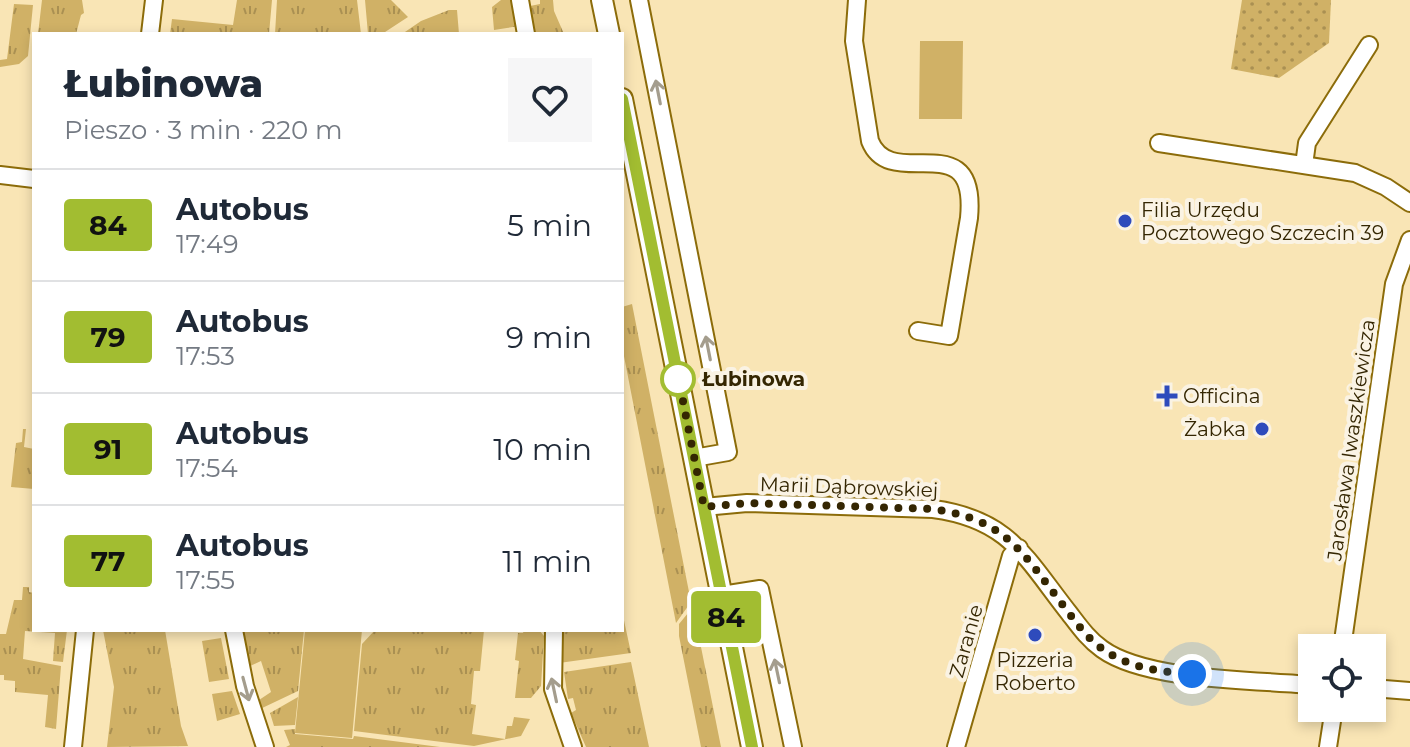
<!DOCTYPE html>
<html lang="pl">
<head>
<meta charset="utf-8">
<style>
  :root { --surface:#fff; --page:#f6f6f7; --text:#1f2937; --muted:#747a83; --line:#e0e1e3 }
  body { margin:0; font-family:Montserrat,sans-serif; background:var(--page); color:var(--text); height:100vh; display:flex; flex-direction:column; font-size:30px; white-space:nowrap }
  * { box-sizing:border-box; margin:0 }
  p { font-size:26px; color:var(--muted) }
  .icon { flex:none; width:44px; height:44px; fill:none; stroke:currentColor; stroke-width:2; stroke-linecap:round; stroke-linejoin:round }
  .map { position:relative; flex:1; overflow:hidden }
  .panel { position:absolute; left:32px; top:32px; width:592px; height:600px; display:flex; flex-direction:column; background:var(--surface); border-radius:0px; box-shadow:0 4px 12px #0003 }
  .panel>* { flex:none }
  .badge { padding:0 16px; border-radius:6px; font-size:28px; line-height:52px }
  .buttons { position:absolute; left:1298px; top:634px; display:grid; gap:16px }
  .buttons a { display:grid; place-items:center; width:88px; height:88px; border-radius:0px; background:var(--surface); box-shadow:0 4px 12px #0003; font-size:40px }
  .you { position:absolute; width:40px; height:40px; margin:-20px; border:6px solid #fff; border-radius:50%; background:#1a73e8; box-shadow:0 0 0 12px #1a73e833 }
  .map>.badge { position:absolute; translate:-50% -50%; box-shadow:0 0 0 4px #fff }
  .round { display:grid; place-items:center; flex:none; width:84px; height:84px; border-radius:0px; background:var(--page) }
  .summary { display:flex; align-items:center; justify-content:space-between; height:136px; padding:0 32px }
  h1 { font-size:38px; font-weight:800; line-height:60px }
  ul { padding:0; list-style:none }
  li { display:flex; align-items:center; gap:24px; height:112px; padding:0 32px; border-top:2px solid var(--line) }
  li div { flex:1 }
  li b { display:block; font-size:30px }
  li em { font-style:normal }
  li .badge { min-width:88px; font-weight:700; text-align:center }
  .map>svg:first-child { display:block }
  .grass { fill:url(#grass-tufts) }
  .park { fill:url(#park-dots) }
  .pitch { fill:#d0b166 }
  .lines { fill:none; stroke-linecap:round; stroke-linejoin:round }
  .minor-casing { stroke:#8c6c0a; stroke-width:20 }
  .tertiary-casing { stroke:#8c6c0a; stroke-width:24 }
  .minor { stroke:#fff; stroke-width:16 }
  .tertiary { stroke:#fff; stroke-width:20 }
  .oneway { stroke:#a49d8d }
  .line-casing { stroke:#fff; stroke-width:18 }
  .line { stroke:#a2bd31; stroke-width:12 }
  .walk { stroke:#342602; stroke-width:8; stroke-dasharray:0 14.4 }
  .poi-dot { fill:#2e4bbc; stroke:#faf3e4; stroke-width:3 }
  .stop-dot { fill:#fff; stroke:#a2bd31; stroke-width:4 }
  .labels { text-anchor:middle; dominant-baseline:central; stroke-width:8; stroke-linejoin:round; paint-order:stroke }
  .poi-label { font-size:20px; fill:#342602; stroke:#faf3e4; text-anchor:start }
  .stop-label { font-size:20px; font-weight:bold; fill:#342602; stroke:#faf3e4; text-anchor:start }
  .street-label { font-size:20px; fill:#342602; stroke:#faf3e4 }
</style>
</head>
<body>
<div class="map">
<svg width="1410" height="747" viewBox="0 0 1410 747">
  <defs>
    <pattern id="grass-tufts" width="24" height="20" patternUnits="userSpaceOnUse" patternTransform="scale(2)"><rect width="24" height="20" fill="#d0b166"/><path d="M3 7l-1-3M5 7V3M7 7l1-3M15 17l-1-3M17 17v-4M19 17l1-3" fill="none" stroke="#aa9052"/></pattern>
    <pattern id="park-dots" width="8" height="8" patternUnits="userSpaceOnUse" patternTransform="scale(2)"><rect width="8" height="8" fill="#d0b166"/><path d="M2 2h.1M6 6h.1" fill="none" stroke="#aa9052" stroke-width="1.8" stroke-linecap="round"/></pattern>
  </defs>
  <rect width="100%" height="100%" fill="#f9e5b5"/>
  <path class="grass" d="M 42,0 L 82,0 L 84,13 L 81,15 L 76,34 L 38,34 Z
    M 237,0 L 272,0 L 269,34 L 170,34 L 172,19 L 233,25 Z
    M 277,0 L 357,0 L 361,34 L 275,34 Z
    M 365,0 L 391,0 L 408,17 L 382,34 L 368,34 Z
    M 501,0 L 513,0 L 519,26 L 494,30 L 492,7 Z
    M 540,0 L 553,0 L 554,11 L 564,34 L 533,34 L 530,6 L 540,4 Z
    M 14,4 L 33,5 L 28,56 L 19,64 L 0,67 L 0,60 L 7,59 Z
    M 449,10 L 457,10 L 459,34 L 402,34 L 421,21 Z
    M 632,304 L 691,602 L 676,623 L 622,346 L 622,307 Z
    M 23,429 L 26,429 L 24,447 L 34,449 L 34,489 L 11,487 L 16,443 L 22,442 Z
    M 23,587 L 29,587 L 29,592 L 34,593 L 34,630 L 67,630 L 63,662 L 53,661 L 55,633 L 25,631 L 23,659 L 61,666 L 56,729 L 45,727 L 48,695 L 15,692 L 15,681 L 4,680 L 4,675 L 0,675 L 0,634 L 6,634 L 14,600 L 22,600 Z
    M 693,607 L 721,747 L 701,747 L 679,636 L 679,624 Z
    M 622,611 L 631,653 L 559,663 L 561,630 L 622,630 Z
    M 103,630 L 165,630 L 181,726 L 188,746 L 107,747 L 114,687 Z
    M 240,630 L 304,630 L 298,691 L 258,710 L 256,702 L 271,692 L 261,661 L 246,668 Z
    M 375,630 L 484,630 L 480,671 L 474,671 L 471,704 L 476,705 L 472,734 L 505,739 L 507,726 L 512,726 L 514,717 L 530,719 L 521,736 L 474,746 L 354,731 L 362,644 Z
    M 524,630 L 539,630 L 544,636 L 541,686 L 531,698 L 515,698 L 519,661 L 515,660 L 518,633 L 523,633 Z
    M 221,638 L 229,679 L 209,682 L 202,641 Z
    M 631,662 L 649,747 L 586,747 L 571,713 L 576,710 L 573,698 L 568,699 L 564,672 Z
    M 232,691 L 240,714 L 217,721 L 212,694 Z
    M 298,697 L 295,725 L 274,726 L 270,713 Z
    M 295,729 L 295,734 L 353,739 L 354,736 L 440,747 L 286,747 L 290,745 L 284,730 Z"/>
  <path class="park" d="M 1242,0 L 1331,0 L 1329,43 L 1279,78 L 1231,69 Z"/>
  <path class="pitch" d="M 920,41 L 963,41 L 962,119 L 919,119 Z
    M 305,630 L 362,630 L 352,738 L 295,733 Z"/>
  <g class="lines">
    <g class="minor-casing">
      <path id="minor" d="M 520,0 L 526,34
        M 639,0 L 728,452 L 694,458
        M 857,0 L 854,41 L 870,141 C 891,194 978,122 969,218 L 949,336 L 918,331
        M 150,34 L 154,0
        M 1159,143 L 1355,173 L 1386,187 L 1410,203
        M 1304,165 L 1307,143 L 1369,45
        M 0,175 L 34,179
        M 704,507 L 747,503 L 933,509 C 1009,519 1025,557 1069,613 C 1079,626 1088,639 1102,649 C 1146,681 1256,680 1312,685
        M 722,595 L 760,589 L 793,747
        M 234,630 L 245,686 L 265,747
        M 554,630 L 553,689 L 573,747
        M 1342,648 L 1394,284 L 1410,240
        M 1372,688 L 1410,691
        M 73,747 L 85,630
        M 956,747 L 1011,556 L 1019,548
        M 1328,747 L 1334,708"/>
    </g>
    <g class="tertiary-casing">
      <path id="tertiary" d="M 602,0 L 609,34
        M 622,99 L 752,747"/>
    </g>
    <use href="#minor" class="minor"/>
    <use href="#tertiary" class="tertiary"/>
  </g>
  <defs><path id="oneway-shaft" d="M-6 0H5M1.5-3L5.5 0L1.5 3" fill="none" stroke-width="1.6" stroke-linecap="round" stroke-linejoin="round" transform="scale(2)"/></defs>
  <g class="oneway">
    <use href="#oneway-shaft" transform="translate(658 92) rotate(-101)"/>
    <use href="#oneway-shaft" transform="translate(708 348) rotate(-101)"/>
    <use href="#oneway-shaft" transform="translate(777 671) rotate(-102)"/>
    <use href="#oneway-shaft" transform="translate(246 689) rotate(75)"/>
    <use href="#oneway-shaft" transform="translate(554 690) rotate(-102)"/>
  </g>
  <g class="lines">
    <g class="line-casing">
      <path id="line" d="M 622,99 L 752,747"/>
    </g>
    <use href="#line" class="line"/>
    <path class="walk" d="M 678,379 L 678,376 L 704,507 L 747,503 L 933,509 C 1008,520 1023,554 1066,609 C 1077,624 1088,639 1104,650 C 1130,668 1161,672 1192,674"/>
  </g>
  <g class="poi-dot">
    <circle cx="1125" cy="221" r="8"/>
    <path d="M1163 384h8v8h8v8h-8v8h-8v-8h-8v-8h8z"/>
    <circle cx="1262" cy="429" r="8"/>
    <circle cx="1035" cy="635" r="8"/>
  </g>
  <circle class="stop-dot" cx="678" cy="379" r="16"/>
  <g class="labels">
    <g class="poi-label">
      <text x="1141" y="210">Filia Urzędu<tspan x="1141" dy="23">Pocztowego Szczecin 39</tspan></text>
      <text x="1183" y="396">Officina</text>
      <text x="1246" y="429" text-anchor="end">Żabka</text>
      <text x="1035" y="660" text-anchor="middle">Pizzeria<tspan x="1035" dy="23">Roberto</tspan></text>
    </g>
    <g class="stop-label">
      <text x="702" y="379">Łubinowa</text>
    </g>
    <g class="street-label">
      <text transform="translate(1351 440) rotate(-82)">Jarosława Iwaszkiewicza</text>
      <text transform="translate(849 487) rotate(2)">Marii Dąbrowskiej</text>
      <text transform="translate(966 641) rotate(-74)">Zaranie</text>
    </g>
  </g>
</svg>
<div class="buttons">
<a><svg class="icon" aria-label="locate" viewBox="0 0 24 24"><circle cx="12" cy="12" r="6"/><path d="M12 2v4M12 18v4M2 12h4M18 12h4"/></svg></a>
</div>
<div class="you" style="left:1192px;top:674px"></div>
<b class="badge" style="left:726px;top:617px;background:#a2bd31;color:#111">84</b>
<section class="panel">
<div class="summary"><div><h1>Łubinowa</h1><p>Pieszo · 3 min · 220 m</p></div><a class="round"><svg class="icon" aria-label="heart" viewBox="0 0 24 24"><path d="M12 20l-8-8c-3-5 5-10 8-4 3-6 11-1 8 4z"/></svg></a></div>
<ul>
<li><span class="badge" style="background:#a2bd31;color:#111">84</span><div><b>Autobus</b><p>17:49</p></div><em>5 min</em></li>
<li><span class="badge" style="background:#a2bd31;color:#111">79</span><div><b>Autobus</b><p>17:53</p></div><em>9 min</em></li>
<li><span class="badge" style="background:#a2bd31;color:#111">91</span><div><b>Autobus</b><p>17:54</p></div><em>10 min</em></li>
<li><span class="badge" style="background:#a2bd31;color:#111">77</span><div><b>Autobus</b><p>17:55</p></div><em>11 min</em></li>
</ul>
</section>
</div>
</body>
</html>
